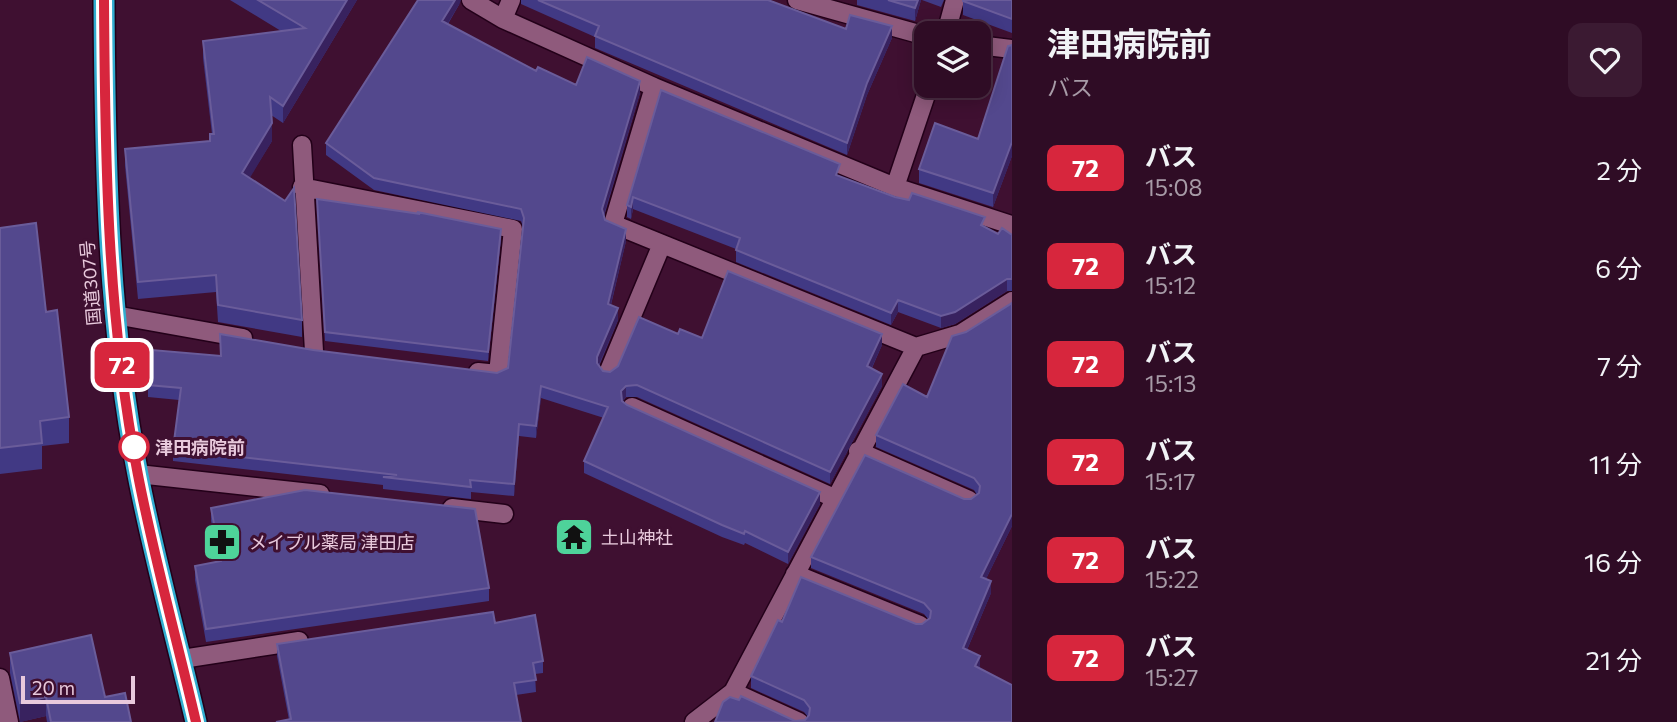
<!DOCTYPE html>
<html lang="ja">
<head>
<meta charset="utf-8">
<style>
  :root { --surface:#2f0c25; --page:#3b1a32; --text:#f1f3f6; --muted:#a79ba7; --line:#4a2c42 }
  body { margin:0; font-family:Commissioner,"Noto Sans JP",sans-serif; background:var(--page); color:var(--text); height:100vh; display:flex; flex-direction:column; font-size:26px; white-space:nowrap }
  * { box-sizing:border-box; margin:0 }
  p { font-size:23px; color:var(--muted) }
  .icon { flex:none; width:38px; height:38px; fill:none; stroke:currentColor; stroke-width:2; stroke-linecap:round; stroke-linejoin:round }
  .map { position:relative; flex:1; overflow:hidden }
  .sheet { display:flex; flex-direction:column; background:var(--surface); width:665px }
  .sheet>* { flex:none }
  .badge { padding:0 14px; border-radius:10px; font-size:24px; line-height:46px }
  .buttons { position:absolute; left:914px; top:21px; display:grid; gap:14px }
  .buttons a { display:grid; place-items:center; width:77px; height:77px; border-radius:14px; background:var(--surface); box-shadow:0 4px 18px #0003,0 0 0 2px var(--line); font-size:35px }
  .scale { position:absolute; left:21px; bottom:18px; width:114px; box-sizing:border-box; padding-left:7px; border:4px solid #e8c9dc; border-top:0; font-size:19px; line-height:24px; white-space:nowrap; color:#e8c9dc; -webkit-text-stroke:5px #3f1031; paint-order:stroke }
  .map>.badge { position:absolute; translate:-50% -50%; box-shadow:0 0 0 4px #fff }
  .round { display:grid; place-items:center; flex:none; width:74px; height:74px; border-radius:14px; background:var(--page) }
  .head { display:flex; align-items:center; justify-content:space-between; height:119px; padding:0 35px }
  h1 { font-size:33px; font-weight:700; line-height:52px }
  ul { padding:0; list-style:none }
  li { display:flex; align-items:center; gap:21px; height:98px; padding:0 35px }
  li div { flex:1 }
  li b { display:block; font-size:26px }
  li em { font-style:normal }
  li .badge { min-width:77px; font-weight:700; text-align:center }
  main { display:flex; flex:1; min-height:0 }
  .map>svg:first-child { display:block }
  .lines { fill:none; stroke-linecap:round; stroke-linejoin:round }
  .minor-casing { stroke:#230019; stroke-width:21 }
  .highway-casing { stroke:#230019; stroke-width:24 }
  .minor { stroke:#8f5a7c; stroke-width:18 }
  .highway { stroke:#31add0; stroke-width:21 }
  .wall { fill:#413984 }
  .shaded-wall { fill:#38225f }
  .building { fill:#53488d; stroke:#6a5c9a; stroke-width:2 }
  .line-casing { stroke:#fff; stroke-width:16 }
  .line { stroke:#d7263d; stroke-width:10 }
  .stop-dot { fill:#fff; stroke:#d7263d; stroke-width:3.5 }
  .labels { text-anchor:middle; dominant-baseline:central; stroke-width:6; stroke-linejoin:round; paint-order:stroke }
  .street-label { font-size:18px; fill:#e8c9dc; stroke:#3f1031 }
  .stop-label { font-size:18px; font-weight:bold; fill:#e8c9dc; stroke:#3f1031; text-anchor:start }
  .poi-label { font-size:18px; fill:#e8c9dc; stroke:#3f1031; text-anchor:start }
</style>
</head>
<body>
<main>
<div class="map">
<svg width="1012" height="722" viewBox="0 0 1012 722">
  <rect width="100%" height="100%" fill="#3f1031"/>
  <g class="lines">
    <g class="minor-casing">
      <path id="minor" d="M 471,0 L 503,19 L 654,87 L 895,187 L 1011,225 L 1012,236
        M 797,0 L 926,36
        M 503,19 L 511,0
        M 946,33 L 955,0
        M 978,45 L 1012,49
        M 654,87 L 613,224 L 916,347
        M 302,145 L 314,351
        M 302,187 L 513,229 L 498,374 L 478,372
        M 895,187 L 929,86
        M 115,315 L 243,338
        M 608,373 L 662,244
        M 632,407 L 834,498
        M 858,451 L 969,500
        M 138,474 L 320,494
        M 452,508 L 504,514
        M 795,574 L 920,625
        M 182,659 L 299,641
        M 0,678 L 9,722
        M 733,692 L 799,722
        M 694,722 L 733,692 L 916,347 L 960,334 L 1012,301"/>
    </g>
    <g class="highway-casing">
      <path id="highway" d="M 104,0 C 105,159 107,318 138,475 C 154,558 177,640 196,722"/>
    </g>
    <use href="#minor" class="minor"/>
    <use href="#highway" class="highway"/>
  </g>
  <path class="wall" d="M 230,0 L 357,0 L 283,123 L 271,115 L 272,141 L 249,178 L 302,320 L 302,337 L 218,322 L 216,292 L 138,299 L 125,166 L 125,149 L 210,141 L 212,134 L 203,58 L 203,41 L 281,31 Z
    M 521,0 L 768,0 L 846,29 L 892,38 L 867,95 L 847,155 L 595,48 L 595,37 L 521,4 Z
    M 857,0 L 921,0 L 915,21 L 857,5 Z
    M 922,0 L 944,0 L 941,7 Z
    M 963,0 L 1012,0 L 1012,33 L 963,15 Z
    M 460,3 L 448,24 L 536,71 L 576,85 L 640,93 L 604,216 L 605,220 L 626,241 L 611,305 L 618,320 L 599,366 L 603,371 L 610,372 L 678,334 L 702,338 L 882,345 L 872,368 L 882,386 L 830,484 L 637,397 L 626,397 L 623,401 L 627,405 L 820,504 L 788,564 L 745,543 L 744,545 L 722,537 L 584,473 L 584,461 L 604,418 L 541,398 L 536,438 L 519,436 L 514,496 L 471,492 L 471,499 L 383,489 L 383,485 L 173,461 L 173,449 L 179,400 L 148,397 L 148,385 L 220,356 L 220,334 L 313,350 L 497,373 L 508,368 L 523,227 L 521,221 L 374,190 L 326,155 L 326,143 Z
    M 1012,45 L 1012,156 L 993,207 L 919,183 L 919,169 L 978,139 Z
    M 661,90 L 840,176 L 895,197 L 985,227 L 998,234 L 1012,235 L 1012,291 L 1007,291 L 955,324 L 941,328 L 898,312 L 891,325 L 736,262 L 736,249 L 633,209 L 631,219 L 627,217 L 627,205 Z
    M 317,199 L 417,214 L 417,212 L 501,238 L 488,361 L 325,341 Z
    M 0,228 L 46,312 L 69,417 L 69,443 L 42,446 L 42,469 L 0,474 Z
    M 1012,303 L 1012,526 L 986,579 L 991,593 L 967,650 L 980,668 L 979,669 L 1012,722 L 795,721 L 805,720 L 808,717 L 804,712 L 751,688 L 751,676 L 782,622 L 922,624 L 928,619 L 924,614 L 811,568 L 811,557 L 964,499 L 971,499 L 977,495 L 974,490 L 876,447 L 876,435 L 927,397 L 966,332 Z
    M 211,508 L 489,588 L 489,601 L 206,642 L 195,580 L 195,566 L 219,562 L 211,521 Z
    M 495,623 L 543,661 L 543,673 L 535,674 L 536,692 L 516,695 L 289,720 L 277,656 L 277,644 Z
    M 10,653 L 105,697 L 131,722 L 47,722 L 46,716 L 20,722 L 10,673 Z"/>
  <path class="shaded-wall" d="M 347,0 L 357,0 L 283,123 L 283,106 Z
    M 455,0 L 461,0 L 460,3 L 442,33 L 442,21 Z
    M 918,0 L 921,0 L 915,21 L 915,8 Z
    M 892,26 L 892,38 L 867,95 L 847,155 L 847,143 L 867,83 Z
    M 640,81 L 640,93 L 602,221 L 602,209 Z
    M 272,123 L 272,141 L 242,191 L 242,173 Z
    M 1012,142 L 1012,156 L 993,207 L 993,193 Z
    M 633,197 L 633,209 L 631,219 L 631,207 Z
    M 501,229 L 501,238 L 488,361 L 488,352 Z
    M 626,229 L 626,241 L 608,316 L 608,304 Z
    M 1007,279 L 1007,291 L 955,324 L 941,328 L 941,316 Z
    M 898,300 L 898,312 L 891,325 L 891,313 Z
    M 618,308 L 618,320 L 597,369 L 597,357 Z
    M 882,334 L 882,345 L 867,378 L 867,366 Z
    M 882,374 L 882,386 L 830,484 L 830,472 Z
    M 541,386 L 541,398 L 536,438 L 536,426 Z
    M 626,386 L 626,397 L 621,403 L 621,391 Z
    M 519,424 L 519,436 L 514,496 L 514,484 Z
    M 820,492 L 820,504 L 788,564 L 788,552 Z
    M 1012,514 L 1012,526 L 981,589 L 981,577 Z
    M 991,581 L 991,593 L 963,659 L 963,648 Z
    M 980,656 L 980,668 L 975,678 L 975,666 Z
    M 46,697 L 46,716 L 20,722 L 20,703 Z"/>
  <path class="building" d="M 258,0 L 347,0 L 283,106 L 270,97 L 272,123 L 242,173 L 285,201 L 294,188 L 302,320 L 218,305 L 216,275 L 138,282 L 125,149 L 210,141 L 210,134 L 214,134 L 203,41 L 305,28 Z
    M 418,0 L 455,0 L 442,21 L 536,71 L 538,67 L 576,85 L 587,57 L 640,81 L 602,209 L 605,220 L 626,229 L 608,304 L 618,308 L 597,357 L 597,363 L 603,371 L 610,372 L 618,366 L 639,317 L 678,334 L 680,329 L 702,338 L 728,271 L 882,334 L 867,366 L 882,374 L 830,472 L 637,385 L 626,386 L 621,391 L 622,401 L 627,405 L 820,492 L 788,552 L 745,531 L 744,534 L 722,525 L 584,461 L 608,407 L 541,386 L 536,426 L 519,424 L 514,484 L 470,480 L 471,487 L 383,477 L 397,475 L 173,449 L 181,388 L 148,385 L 152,350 L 221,356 L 220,334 L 313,350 L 497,373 L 508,368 L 524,218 L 521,209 L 374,178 L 326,143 Z
    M 538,0 L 768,0 L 846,29 L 850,15 L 892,26 L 867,83 L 847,143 L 595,36 L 599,26 Z
    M 888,0 L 918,0 L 915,8 Z
    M 963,0 L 1012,0 L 1012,19 L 963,1 Z
    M 1012,45 L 1012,142 L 993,193 L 919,169 L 935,123 L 978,139 L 1008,46 Z
    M 661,90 L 840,164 L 836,175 L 895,197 L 909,200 L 912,193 L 985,217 L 981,225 L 998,234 L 1002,228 L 1012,235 L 1012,279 L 1007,279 L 955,312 L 941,316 L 898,300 L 891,313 L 736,250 L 740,238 L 633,197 L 631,207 L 627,205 Z
    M 317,199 L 420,214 L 417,212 L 501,229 L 488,352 L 325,332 Z
    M 36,223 L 46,312 L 57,310 L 69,417 L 40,421 L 42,443 L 0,448 L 0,228 Z
    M 1012,303 L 1012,514 L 981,577 L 991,581 L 963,648 L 980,656 L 975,666 L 1012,685 L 1012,722 L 715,722 L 723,702 L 730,697 L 739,700 L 741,696 L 795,721 L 805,720 L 809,715 L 810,708 L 804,700 L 751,676 L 778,620 L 782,622 L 801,577 L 916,624 L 922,624 L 930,618 L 931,611 L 924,603 L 811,557 L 865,455 L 964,499 L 971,499 L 979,493 L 980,486 L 974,478 L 876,435 L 903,384 L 927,397 L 952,336 L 966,332 Z
    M 305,490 L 475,509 L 489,588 L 206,629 L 195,566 L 221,561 L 211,508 Z
    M 493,612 L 495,623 L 535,615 L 543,661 L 533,663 L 536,680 L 514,683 L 521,722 L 276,722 L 291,719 L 277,644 Z
    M 91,635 L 105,697 L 125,693 L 131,722 L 51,722 L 46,697 L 20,703 L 10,653 Z"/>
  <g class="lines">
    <g class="line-casing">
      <path id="line" d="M 104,0 C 105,159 107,318 138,475 C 154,558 177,640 196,722"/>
    </g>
    <use href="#line" class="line"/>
  </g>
  <defs>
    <g id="temple-square" transform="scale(2.0125)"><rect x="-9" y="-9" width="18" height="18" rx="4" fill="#4ed39a" stroke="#3f1031"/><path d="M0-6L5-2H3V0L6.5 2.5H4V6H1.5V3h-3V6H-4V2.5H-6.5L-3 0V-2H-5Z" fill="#111"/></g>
    <g id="pharmacy-square" transform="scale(2.0125)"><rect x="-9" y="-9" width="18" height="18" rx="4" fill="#4ed39a" stroke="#3f1031"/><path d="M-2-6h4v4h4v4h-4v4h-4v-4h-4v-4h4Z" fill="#111"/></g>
  </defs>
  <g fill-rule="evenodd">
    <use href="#temple-square" x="574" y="537"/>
    <use href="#pharmacy-square" x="222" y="542"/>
  </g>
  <circle class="stop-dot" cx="134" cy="447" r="14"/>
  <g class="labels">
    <g class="street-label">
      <text transform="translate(90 283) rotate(-95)">国道307号</text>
    </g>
    <g class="stop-label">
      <text x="155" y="447">津田病院前</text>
    </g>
    <g class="poi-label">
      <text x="601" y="537">土山神社</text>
      <text x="249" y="542">メイプル薬局 津田店</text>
    </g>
  </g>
</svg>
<div class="buttons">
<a><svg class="icon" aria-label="layers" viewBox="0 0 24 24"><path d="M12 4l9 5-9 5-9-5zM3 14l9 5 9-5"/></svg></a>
</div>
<div class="scale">20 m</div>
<b class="badge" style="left:122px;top:365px;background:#d7263d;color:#fff">72</b>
</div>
<section class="sheet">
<div class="head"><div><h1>津田病院前</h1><p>バス</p></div><a class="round"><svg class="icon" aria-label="heart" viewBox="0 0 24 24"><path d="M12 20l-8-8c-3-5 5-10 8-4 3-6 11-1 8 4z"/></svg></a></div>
<ul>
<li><span class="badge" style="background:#d7263d;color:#fff">72</span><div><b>バス</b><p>15:08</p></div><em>2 分</em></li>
<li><span class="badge" style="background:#d7263d;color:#fff">72</span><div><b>バス</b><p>15:12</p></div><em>6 分</em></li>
<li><span class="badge" style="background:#d7263d;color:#fff">72</span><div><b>バス</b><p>15:13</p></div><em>7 分</em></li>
<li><span class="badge" style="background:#d7263d;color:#fff">72</span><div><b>バス</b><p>15:17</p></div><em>11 分</em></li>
<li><span class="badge" style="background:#d7263d;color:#fff">72</span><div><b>バス</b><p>15:22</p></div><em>16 分</em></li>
<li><span class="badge" style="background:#d7263d;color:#fff">72</span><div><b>バス</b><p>15:27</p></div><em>21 分</em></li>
</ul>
</section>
</main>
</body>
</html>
